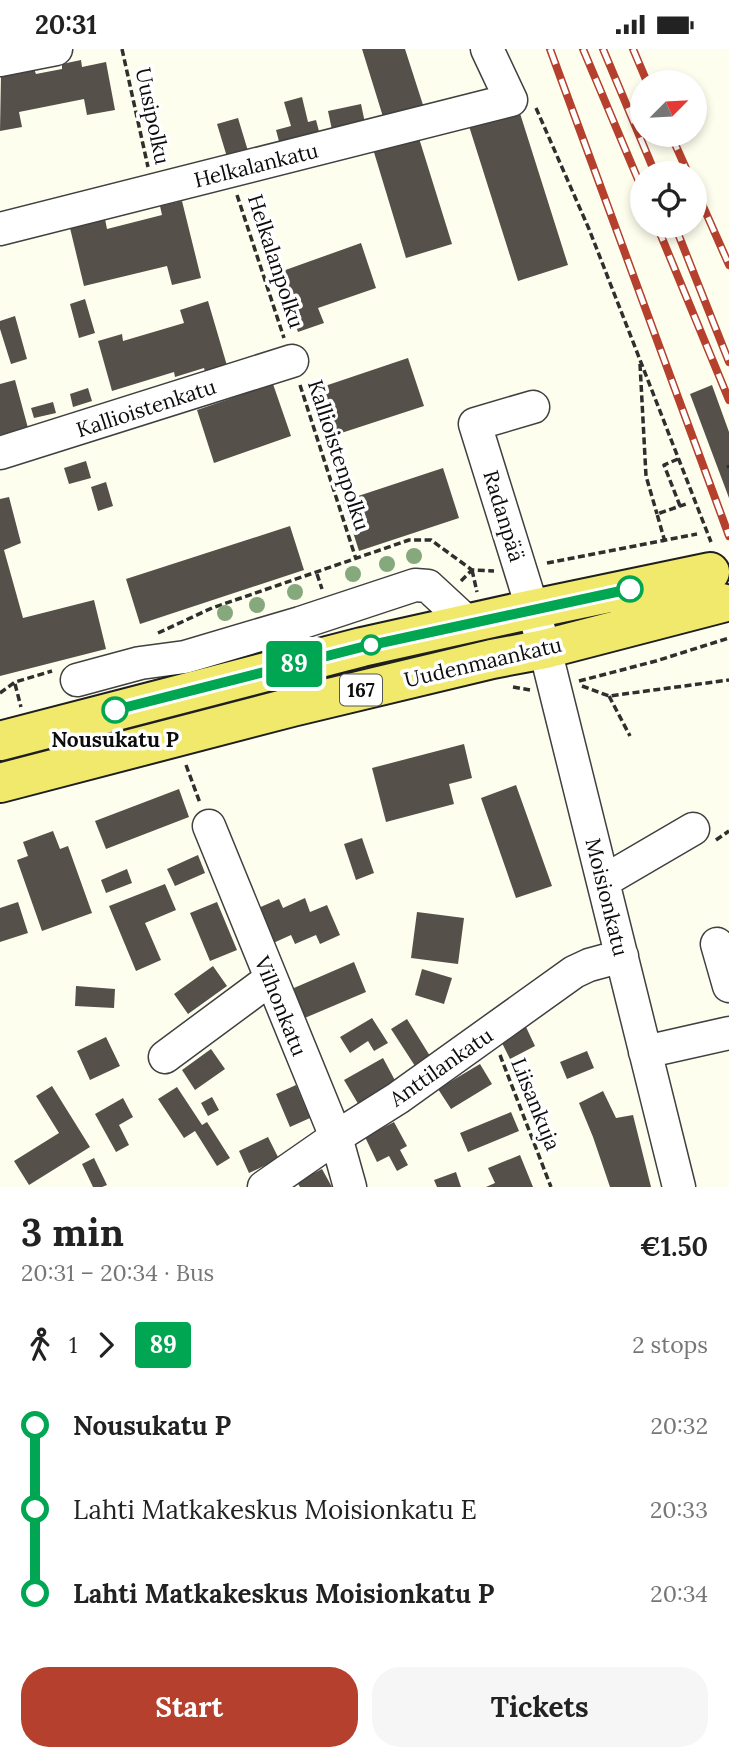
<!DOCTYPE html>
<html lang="en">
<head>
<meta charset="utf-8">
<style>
  :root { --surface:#fff; --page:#f6f6f6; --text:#222; --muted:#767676; --accent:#b5402d }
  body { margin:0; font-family:Lora,serif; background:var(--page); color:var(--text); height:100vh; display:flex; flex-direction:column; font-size:26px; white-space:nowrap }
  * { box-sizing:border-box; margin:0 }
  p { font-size:23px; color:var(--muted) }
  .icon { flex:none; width:38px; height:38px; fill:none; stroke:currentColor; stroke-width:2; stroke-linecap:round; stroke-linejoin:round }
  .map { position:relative; height:1138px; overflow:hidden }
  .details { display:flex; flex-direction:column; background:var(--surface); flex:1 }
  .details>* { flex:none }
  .badge { padding:0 14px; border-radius:5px; font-size:24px; line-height:46px }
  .needle { width:46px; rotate:66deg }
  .buttons { position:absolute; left:630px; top:21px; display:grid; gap:14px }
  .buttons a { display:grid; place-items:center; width:77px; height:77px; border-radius:50%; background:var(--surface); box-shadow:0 4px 10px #0003; font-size:35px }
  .map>.badge { position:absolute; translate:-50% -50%; box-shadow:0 0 0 4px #fff }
  .legs { display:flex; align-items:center; gap:10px; height:77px; padding:0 21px; font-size:23px }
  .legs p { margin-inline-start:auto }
  .headline { display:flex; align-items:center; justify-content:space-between; height:119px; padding:0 21px }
  h1 { font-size:38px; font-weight:800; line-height:52px }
  .action { display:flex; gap:14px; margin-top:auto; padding:14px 21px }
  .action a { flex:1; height:80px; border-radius:28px; background:var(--accent); color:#fff; font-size:28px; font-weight:800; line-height:80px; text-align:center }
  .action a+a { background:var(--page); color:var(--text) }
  ul { padding:0 21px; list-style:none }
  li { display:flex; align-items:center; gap:24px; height:84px; font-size:26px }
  li i { display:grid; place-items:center; width:10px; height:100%; margin:0 9px; background:currentColor }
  li i::after { content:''; width:18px; height:18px; margin:-9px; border:5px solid; border-radius:50%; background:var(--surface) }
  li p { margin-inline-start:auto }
  li:first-child i { background:linear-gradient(#0000 50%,currentColor 0) }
  li:last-child i { background:linear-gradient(currentColor 50%,#0000 0) }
  .status { display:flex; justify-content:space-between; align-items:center; height:49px; padding:0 35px; background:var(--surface); direction:ltr }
  .status svg { height:19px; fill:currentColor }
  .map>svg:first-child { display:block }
  .building { fill:#55504a }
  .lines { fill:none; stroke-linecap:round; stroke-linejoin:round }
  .minor-casing { stroke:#404040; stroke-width:35 }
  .major-casing { stroke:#1e1e1e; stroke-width:42 }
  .path { stroke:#2f2f2f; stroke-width:3.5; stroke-dasharray:7 3.5; stroke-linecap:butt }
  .minor { stroke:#fff; stroke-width:32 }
  .major { stroke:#f0e96b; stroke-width:38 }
  .rail-casing { stroke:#b5402d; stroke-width:8 }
  .rail { stroke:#fff; stroke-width:5; stroke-dasharray:16; stroke-linecap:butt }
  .tree { fill:#85a87d }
  .line-1-casing { stroke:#fff; stroke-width:16 }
  .line-1 { stroke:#00a651; stroke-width:10 }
  .stop-1-dot { fill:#fff; stroke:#00a651; stroke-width:3.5 }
  .labels { text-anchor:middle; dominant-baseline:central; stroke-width:7; stroke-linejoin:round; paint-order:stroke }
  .shield { fill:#fff; stroke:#565656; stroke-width:2 }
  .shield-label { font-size:19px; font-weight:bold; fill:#0d0d0d }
  .street-label { font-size:21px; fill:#0d0d0d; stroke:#fff }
  .stop-label { font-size:21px; font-weight:bold; fill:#0d0d0d; stroke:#fff }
</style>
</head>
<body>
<div class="status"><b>20:31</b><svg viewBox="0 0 49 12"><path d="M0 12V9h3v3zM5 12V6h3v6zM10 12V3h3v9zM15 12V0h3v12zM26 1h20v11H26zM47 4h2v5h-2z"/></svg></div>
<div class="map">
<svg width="729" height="1138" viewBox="0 0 729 1138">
  <rect width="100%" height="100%" fill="#fefeee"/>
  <path class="building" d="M 362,0 L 405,0 L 424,59 L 384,71 Z
    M 81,11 L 82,18 L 106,13 L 115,61 L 87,66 L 84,50 L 19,63 L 22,78 L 0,82 L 1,26 L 34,20 L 36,25 L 62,20 L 62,15 Z
    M 302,48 L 308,73 L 316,71 L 320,86 L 280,96 L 276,81 L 291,77 L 284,53 Z
    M 361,55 L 365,74 L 332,81 L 328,62 Z
    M 518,58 L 568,216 L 518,232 L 468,74 Z
    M 238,69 L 248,102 L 227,108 L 217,75 Z
    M 418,86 L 452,195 L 406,209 L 373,100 Z
    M 182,152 L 201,229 L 172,236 L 167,217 L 84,237 L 70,179 L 105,170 L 107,180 L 162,166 L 160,157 Z
    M 361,194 L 376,239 L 318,259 L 324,274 L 298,283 L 277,224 Z
    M 85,250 L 95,284 L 79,289 L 70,255 Z
    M 208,252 L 228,320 L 206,326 L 204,319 L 175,328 L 174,323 L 112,342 L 98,292 L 122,285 L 123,292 L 184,274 L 180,261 Z
    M 15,267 L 27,310 L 11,315 L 0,280 L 0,272 Z
    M 408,309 L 424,357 L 326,389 L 310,342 Z
    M 15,331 L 28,379 L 0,386 L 0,335 Z
    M 273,335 L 291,387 L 214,414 L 197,361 Z
    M 712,336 L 729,383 L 729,449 L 690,345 Z
    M 88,339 L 92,352 L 73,358 L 70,345 Z
    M 53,353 L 56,364 L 34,369 L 31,359 Z
    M 86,412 L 91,429 L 69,435 L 64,419 Z
    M 443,419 L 459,469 L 359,502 L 343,452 Z
    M 106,433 L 113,457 L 98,462 L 91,438 Z
    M 9,448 L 21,494 L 4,501 L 23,569 L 94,551 L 106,600 L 0,627 L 0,450 Z
    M 290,477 L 304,521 L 140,575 L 126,530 Z
    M 464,695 L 472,729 L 449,735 L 454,755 L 386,773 L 372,719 Z
    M 516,736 L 552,837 L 516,849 L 481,749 Z
    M 179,740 L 189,768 L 106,800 L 95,772 Z
    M 53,782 L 60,800 L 68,797 L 92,864 L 42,882 L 17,811 L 28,807 L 23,793 Z
    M 362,789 L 374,824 L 356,831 L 344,795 Z
    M 198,806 L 205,824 L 175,837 L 167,820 Z
    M 127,820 L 132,834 L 106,844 L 101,831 Z
    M 165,835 L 176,861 L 145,874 L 161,911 L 136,922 L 109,857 Z
    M 305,849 L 310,863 L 327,856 L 340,886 L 320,895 L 316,886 L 295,895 L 291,886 L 271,895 L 256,860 L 279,850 L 283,859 Z
    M 18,853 L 28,884 L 0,893 L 0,859 Z
    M 217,853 L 237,901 L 210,912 L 190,864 Z
    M 417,863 L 464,869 L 458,915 L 411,909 Z
    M 354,913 L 366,943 L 300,971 L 287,942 Z
    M 213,917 L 227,937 L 188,965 L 174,945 Z
    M 422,920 L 452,929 L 444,955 L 415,946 Z
    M 76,937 L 115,940 L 114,959 L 75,957 Z
    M 372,969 L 388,994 L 374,1002 L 368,992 L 350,1004 L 340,988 Z
    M 407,970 L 430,1007 L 415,1017 L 391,980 Z
    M 526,978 L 535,997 L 510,1010 L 501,992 Z
    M 106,988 L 120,1017 L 90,1031 L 77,1002 Z
    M 211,1000 L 225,1020 L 195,1041 L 182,1021 Z
    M 587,1002 L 594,1019 L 567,1030 L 560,1013 Z
    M 383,1009 L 398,1037 L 360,1058 L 344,1031 Z
    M 480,1015 L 492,1035 L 451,1060 L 438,1040 Z
    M 296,1036 L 310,1069 L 290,1078 L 276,1045 Z
    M 52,1037 L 90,1098 L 29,1136 L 14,1112 L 59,1084 L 36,1047 Z
    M 177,1038 L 202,1076 L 207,1073 L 230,1109 L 217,1117 L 195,1082 L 184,1089 L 158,1050 Z
    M 603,1042 L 616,1069 L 633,1066 L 651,1138 L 610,1138 L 593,1088 L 579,1054 Z
    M 212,1048 L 219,1061 L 208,1067 L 201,1054 Z
    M 123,1049 L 133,1068 L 119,1076 L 129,1096 L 116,1103 L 95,1065 Z
    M 511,1063 L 519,1082 L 468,1103 L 460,1084 Z
    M 394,1073 L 407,1097 L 400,1101 L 408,1116 L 397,1122 L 389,1107 L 377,1113 L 365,1088 Z
    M 268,1088 L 279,1110 L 249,1124 L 239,1102 Z
    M 520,1106 L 533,1138 L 486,1138 L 495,1134 L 488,1119 Z
    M 94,1109 L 107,1136 L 102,1138 L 93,1138 L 82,1115 Z
    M 322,1120 L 332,1138 L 300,1138 L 297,1133 Z
    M 456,1123 L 461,1138 L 437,1138 L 434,1131 Z"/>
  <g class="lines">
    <g class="minor-casing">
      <path id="minor" d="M 0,11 L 56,0
        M 0,180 L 511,51 L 487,0
        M 533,358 L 475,375 L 545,600 L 679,1138
        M 0,404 L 292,312
        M 77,631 L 140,614 L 185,608 L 300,574 L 415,536 L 428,537 L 468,574
        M 209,777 L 336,1088 L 350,1138
        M 604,832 L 693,780
        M 717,895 L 729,937
        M 645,1003 L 729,984
        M 165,1008 L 269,931
        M 264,1138 L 336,1088 L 398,1049 L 574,923 L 589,916 L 622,907"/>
    </g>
    <g class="major-casing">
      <path id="major" d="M 0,692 L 362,598 L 533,560 L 710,523
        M 0,734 L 292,658 L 492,610 L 545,600 L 722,554"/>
    </g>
    <path class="path" d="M 122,0 L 148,118
      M 536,59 L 589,180 L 711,493
      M 237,146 L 284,289
      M 640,315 L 646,427 L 657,465
      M 300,336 L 356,510
      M 678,410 L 664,416 L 680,457
      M 728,416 L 729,419
      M 665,493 L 657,465 L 686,455
      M 547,514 L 697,485
      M 472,521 L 477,543
      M 317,525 L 322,540
      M 461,532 L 472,521
      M 158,584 L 212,559 L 409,491 L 431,491 L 472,521 L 494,522
      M 579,632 L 656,612 L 729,589
      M 15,635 L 21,658
      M 582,637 L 609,647 L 729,631
      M 513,638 L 530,641
      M 0,644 L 15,633 L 52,622
      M 609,647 L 630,687
      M 186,716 L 200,754
      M 716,791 L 729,782
      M 500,1006 L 551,1138"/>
    <use href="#minor" class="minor"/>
    <use href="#major" class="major"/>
    <g class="rail-casing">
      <path id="rail" d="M 550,0 L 729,487
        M 583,0 L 642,140
        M 603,0 L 655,124
        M 633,0 L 647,33
        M 671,86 L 688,124
        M 695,139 L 729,216
        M 657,177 L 729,351
        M 675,177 L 729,313"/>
    </g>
    <use href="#rail" class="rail"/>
  </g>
  <g class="tree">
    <circle cx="414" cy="507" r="8"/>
    <circle cx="387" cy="515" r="8"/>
    <circle cx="353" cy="525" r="8"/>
    <circle cx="295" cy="543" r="8"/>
    <circle cx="257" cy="556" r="8"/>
    <circle cx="225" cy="564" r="8"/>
  </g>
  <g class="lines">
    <g class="line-1-casing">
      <path id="line-1" d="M 115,661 L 362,598 L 630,540"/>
    </g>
    <use href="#line-1" class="line-1"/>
  </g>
  <g class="stop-1-dot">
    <circle cx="630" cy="540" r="12"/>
    <circle cx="371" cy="596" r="9"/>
    <circle cx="115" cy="661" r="12"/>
  </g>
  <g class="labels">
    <rect class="shield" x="340" y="625.5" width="42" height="31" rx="5"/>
    <g class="shield-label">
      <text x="361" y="641">167</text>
    </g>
    <g class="street-label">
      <text transform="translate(153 67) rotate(78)">Uusipolku</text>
      <text transform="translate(256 116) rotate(-14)">Helkalankatu</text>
      <text transform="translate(276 212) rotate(72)">Helkalanpolku</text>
      <text transform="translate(146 359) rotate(-18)">Kallioistenkatu</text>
      <text transform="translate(339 406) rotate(72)">Kallioistenpolku</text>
      <text transform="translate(504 467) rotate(73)">Radanpää</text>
      <text transform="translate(483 613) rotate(-13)">Uudenmaankatu</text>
      <text transform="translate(607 848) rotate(76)">Moisionkatu</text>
      <text transform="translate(281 957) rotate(68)">Vilhonkatu</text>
      <text transform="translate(441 1018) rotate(-35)">Anttilankatu</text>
      <text transform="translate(536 1055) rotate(68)">Liisankuja</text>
    </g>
    <g class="stop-label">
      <text x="115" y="690">Nousukatu P</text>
    </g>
  </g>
</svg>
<div class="buttons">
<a><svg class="needle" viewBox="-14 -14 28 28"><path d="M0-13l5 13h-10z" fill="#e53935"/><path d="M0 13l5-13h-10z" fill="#767676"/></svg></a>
<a><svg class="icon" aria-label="locate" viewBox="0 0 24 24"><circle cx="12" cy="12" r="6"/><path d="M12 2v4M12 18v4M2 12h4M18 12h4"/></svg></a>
</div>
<b class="badge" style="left:294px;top:615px;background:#00a651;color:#fff">89</b>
</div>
<section class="details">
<div class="headline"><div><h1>3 min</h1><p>20:31 – 20:34 · Bus</p></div><b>€1.50</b></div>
<div class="legs"><svg class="icon" aria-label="walk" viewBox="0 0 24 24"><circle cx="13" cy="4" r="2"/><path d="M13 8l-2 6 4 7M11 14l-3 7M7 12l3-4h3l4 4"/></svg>1<svg class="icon" aria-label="forward" viewBox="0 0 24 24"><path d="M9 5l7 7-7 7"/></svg><b class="badge" style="background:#00a651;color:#fff">89</b><p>2 stops</p></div>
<ul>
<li><i style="color:#00a651"></i><b>Nousukatu P</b><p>20:32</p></li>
<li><i style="color:#00a651"></i><span>Lahti Matkakeskus Moisionkatu E</span><p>20:33</p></li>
<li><i style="color:#00a651"></i><b>Lahti Matkakeskus Moisionkatu P</b><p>20:34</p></li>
</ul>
<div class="action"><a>Start</a><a>Tickets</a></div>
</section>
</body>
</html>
